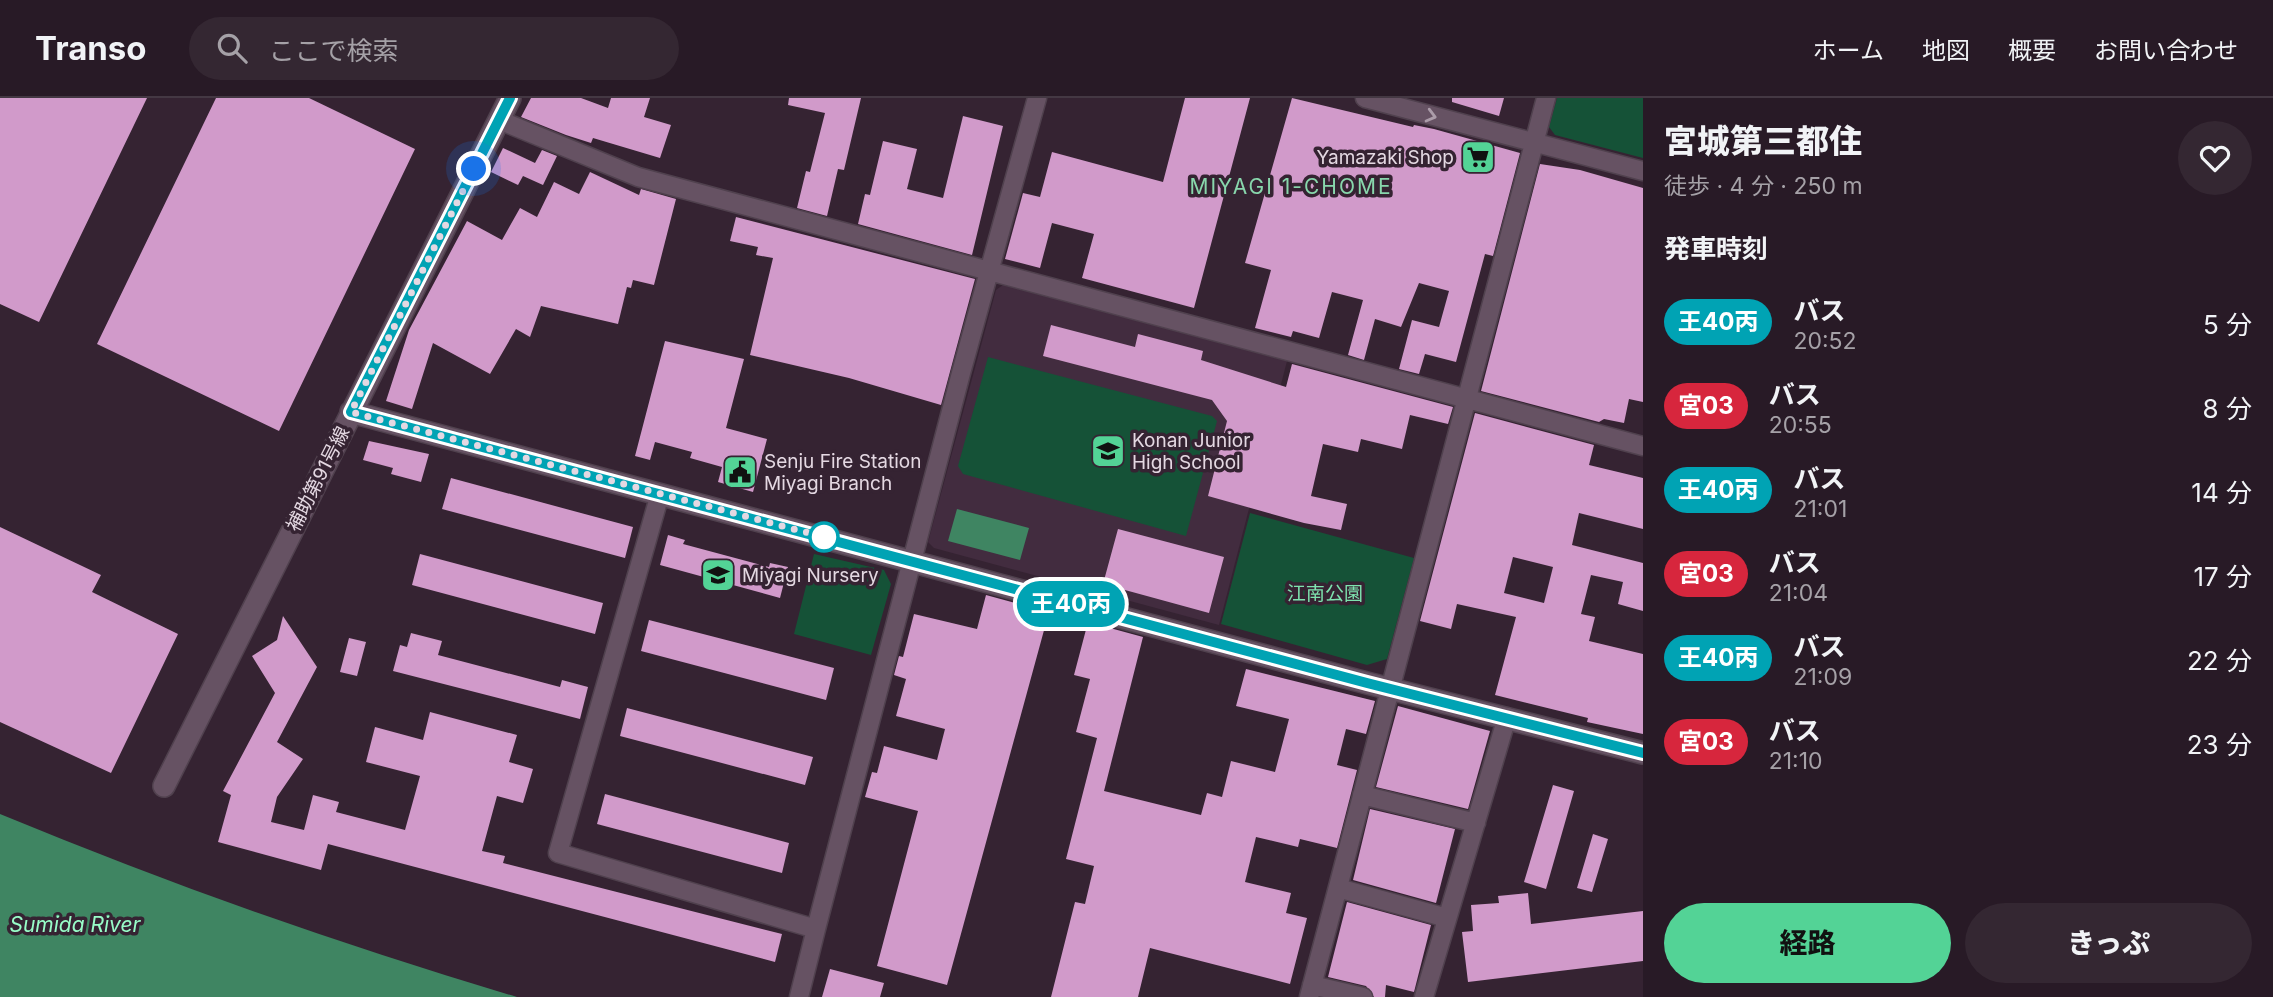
<!DOCTYPE html>
<html lang="ja">
<head>
<meta charset="utf-8">
<style>
  :root { --surface:#281a26; --page:#342732; --text:#f1f3f6; --muted:#a5a1a7; --line:#443843; --accent:#53d396 }
  body { margin:0; font-family:Inter,"Noto Sans JP",sans-serif; background:var(--page); color:var(--text); height:100vh; display:flex; flex-direction:column; font-size:26px; white-space:nowrap }
  * { box-sizing:border-box; margin:0 }
  p { font-size:23px; color:var(--muted) }
  .icon { flex:none; width:38px; height:38px; fill:none; stroke:currentColor; stroke-width:2; stroke-linecap:round; stroke-linejoin:round }
  .map { position:relative; flex:1; overflow:hidden }
  .panel { display:flex; flex-direction:column; background:var(--surface); width:630px }
  .panel>* { flex:none }
  .badge { padding:0 14px; border-radius:23px; font-size:24px; line-height:46px }
  .you { position:absolute; width:35px; height:35px; margin:-18px; border:5px solid #fff; border-radius:50%; background:#1a73e8; box-shadow:0 0 0 10px #1a73e833 }
  .map>.badge { position:absolute; translate:-50% -50%; box-shadow:0 0 0 4px #fff }
  h2 { padding:0 21px; font-size:26px; line-height:63px }
  .round { display:grid; place-items:center; flex:none; width:74px; height:74px; border-radius:37px; background:var(--page) }
  .overview { display:flex; align-items:center; justify-content:space-between; height:119px; padding:0 21px }
  h1 { font-size:33px; font-weight:800; line-height:52px }
  .action { display:flex; gap:14px; margin-top:auto; padding:14px 21px }
  .action a { flex:1; height:80px; border-radius:42px; background:var(--accent); color:#111; font-size:28px; font-weight:800; line-height:80px; text-align:center }
  .action a+a { background:var(--page); color:var(--text) }
  ul { padding:0; list-style:none }
  li { display:flex; align-items:center; gap:21px; height:84px; padding:0 21px }
  li div { flex:1 }
  li b { display:block; font-size:26px }
  li em { font-style:normal }
  li .badge { min-width:77px; font-weight:700; text-align:center }
  header { display:flex; align-items:center; gap:42px; box-sizing:border-box; height:98px; padding:0 35px; background:var(--surface); border-bottom:2px solid var(--line) }
  header strong { font-size:33px }
  nav { display:flex; gap:38px; margin-inline-start:auto; font-size:24px }
  .search { width:490px; height:63px; background:var(--page); display:flex; align-items:center; gap:18px; box-sizing:border-box; padding:0 24px; border-radius:38px; color:var(--muted); font-size:26px }
  main { display:flex; flex:1; min-height:0 }
  .map>svg:first-child { display:block }
  .built { fill:#422c3f }
  .green { fill:#155237 }
  .water { fill:#3f8562 }
  .building { fill:#d19aca; fill-rule:evenodd }
  .lines { fill:none; stroke-linecap:round; stroke-linejoin:round }
  .street-casing { stroke:#50414e; stroke-width:21 }
  .secondary-casing { stroke:#50414e; stroke-width:24 }
  .street { stroke:#665263; stroke-width:18 }
  .secondary { stroke:#665263; stroke-width:21 }
  .oneway { stroke:#ab9ca9 }
  .line-casing { stroke:#fff; stroke-width:16 }
  .line { stroke:#00a3b4; stroke-width:10 }
  .walk { stroke:#e4d8e2; stroke-width:7; stroke-dasharray:0 12.6 }
  .stop-dot { fill:#fff; stroke:#00a3b4; stroke-width:3.5 }
  .labels { text-anchor:middle; dominant-baseline:central; stroke-width:7; stroke-linejoin:round; paint-order:stroke }
  .poi-label { font-size:19px; fill:#e4d8e2; stroke:#352332; text-anchor:start }
  .street-label { font-size:19px; fill:#e4d8e2; stroke:#352332 }
  .park-label { font-size:19px; fill:#7ee3af; stroke:#352332 }
  .neighbourhood-label { font-size:21px; letter-spacing:2px; fill:#88d7ac; stroke:#352332 }
  .water-label { font-size:21px; font-style:italic; fill:#98fdc8; stroke:#352332 }
</style>
</head>
<body>
<header>
<strong>Transo</strong>
<div class="search"><svg class="icon" aria-label="search" viewBox="0 0 24 24"><circle cx="10" cy="10" r="6"/><path d="M15 15l6 6"/></svg>ここで検索</div>
<nav><a>ホーム</a><a>地図</a><a>概要</a><a>お問い合わせ</a></nav>
</header>
<main>
<div class="map">
<svg width="1643" height="899" viewBox="0 0 1643 899">
  <rect width="100%" height="100%" fill="#352332"/>
  <path class="built" d="M 1003,187 L 1287,263 L 1219,527 L 934,450 L 928,444 L 996,192 Z"/>
  <path class="green" d="M 1557,0 L 1643,0 L 1643,60 L 1555,37 L 1549,29 Z
    M 988,259 L 1212,318 L 1217,323 L 1186,438 L 963,376 L 958,368 Z
    M 1250,415 L 1414,460 L 1387,561 L 1367,567 L 1221,526 Z
    M 814,456 L 884,472 L 891,486 L 871,557 L 794,536 Z"/>
  <path class="water" d="M 957,411 L 1029,430 L 1020,462 L 948,443 Z
    M 0,716 C 169,786 342,847 517,899 L 0,899 Z"/>
  <path class="building" d="M 0,0 L 147,0 L 39,224 L 0,206 Z
    M 216,0 L 309,0 L 415,51 L 279,333 L 97,246 Z
    M 531,0 L 581,0 L 608,10 L 611,0 L 650,0 L 644,19 L 671,27 L 660,60 L 593,40 L 591,45 L 566,37 L 521,19 Z
    M 789,0 L 861,0 L 844,72 L 838,71 L 827,118 L 797,110 L 806,73 L 810,74 L 825,15 L 788,7 Z
    M 1185,0 L 1250,0 L 1194,210 L 1082,180 L 1094,136 L 1052,125 L 1040,170 L 1005,161 L 1023,95 L 1040,99 L 1052,54 L 1163,84 Z
    M 1292,0 L 1413,29 L 1414,27 L 1434,31 L 1520,55 L 1493,158 L 1485,156 L 1456,264 L 1425,256 L 1419,276 L 1399,271 L 1412,222 L 1439,229 L 1449,193 L 1419,185 L 1401,229 L 1375,221 L 1364,262 L 1348,257 L 1363,202 L 1332,194 L 1319,240 L 1293,233 L 1291,239 L 1255,230 L 1271,172 L 1245,165 Z
    M 1452,0 L 1504,0 L 1499,18 L 1452,4 Z
    M 963,18 L 1003,28 L 972,157 L 858,126 L 865,96 L 870,97 L 883,43 L 917,51 L 907,91 L 943,100 Z
    M 503,50 L 535,65 L 542,52 L 557,58 L 543,87 L 523,78 L 518,87 L 491,74 Z
    M 1540,66 L 1580,72 L 1643,90 L 1643,304 L 1629,301 L 1624,325 L 1604,321 L 1599,324 L 1481,293 Z
    M 590,74 L 639,97 L 641,91 L 676,101 L 654,187 L 633,182 L 631,190 L 627,189 L 618,226 L 541,208 L 530,239 L 516,231 L 490,276 L 433,245 L 412,311 L 386,303 L 409,232 L 467,123 L 502,142 L 520,110 L 537,119 L 554,84 L 579,96 Z
    M 736,119 L 975,181 L 941,307 L 849,280 L 750,257 L 773,160 L 756,157 L 758,149 L 730,143 Z
    M 1051,227 L 1135,249 L 1138,236 L 1161,242 L 1203,253 L 1201,262 L 1286,289 L 1292,266 L 1453,309 L 1448,326 L 1410,317 L 1402,351 L 1361,341 L 1358,354 L 1323,346 L 1311,398 L 1347,406 L 1341,432 L 1304,425 L 1208,398 L 1227,323 L 1212,302 L 1043,258 Z
    M 665,243 L 744,261 L 726,330 L 767,341 L 753,394 L 718,384 L 722,369 L 690,360 L 692,354 L 655,344 L 650,362 L 635,358 Z
    M 1475,315 L 1594,347 L 1589,367 L 1643,380 L 1643,431 L 1579,415 L 1572,447 L 1643,465 L 1643,513 L 1618,506 L 1623,484 L 1591,477 L 1581,516 L 1595,519 L 1589,543 L 1643,556 L 1643,636 L 1587,624 L 1588,620 L 1495,597 L 1516,519 L 1457,506 L 1451,531 L 1420,523 ZM 1513,459 L 1553,469 L 1544,505 L 1504,495 Z
    M 369,343 L 429,356 L 421,384 L 391,376 L 393,370 L 363,362 Z
    M 451,380 L 633,429 L 625,460 L 442,411 Z
    M 0,429 L 101,477 L 92,494 L 178,536 L 111,675 L 0,624 Z
    M 1118,431 L 1224,459 L 1209,515 L 1103,486 Z
    M 668,437 L 685,442 L 683,446 L 769,469 L 770,465 L 788,469 L 780,500 L 660,467 Z
    M 420,456 L 603,505 L 595,536 L 412,487 Z
    M 986,497 L 1049,514 L 947,887 L 877,868 L 918,713 L 865,699 L 872,674 L 877,675 L 884,648 L 937,662 L 945,631 L 896,618 L 906,581 L 894,577 L 899,558 L 903,559 L 914,516 L 977,531 Z
    M 283,518 L 317,569 L 277,644 L 303,661 L 277,699 L 271,724 L 304,732 L 313,697 L 339,704 L 336,714 L 405,732 L 420,678 L 366,664 L 375,629 L 423,642 L 430,614 L 517,637 L 509,664 L 533,671 L 523,705 L 497,698 L 482,753 L 505,758 L 503,765 L 782,836 L 775,864 L 328,746 L 321,772 L 218,744 L 231,697 L 223,693 L 275,595 L 252,558 L 277,542 Z
    M 649,522 L 834,570 L 826,602 L 641,553 Z
    M 1088,524 L 1143,539 L 1104,693 L 1201,717 L 1207,695 L 1222,699 L 1231,663 L 1275,674 L 1289,621 L 1236,608 L 1246,571 L 1375,603 L 1366,636 L 1346,631 L 1337,667 L 1357,672 L 1337,750 L 1300,741 L 1298,749 L 1256,739 L 1245,784 L 1291,795 L 1286,815 L 1307,820 L 1290,886 L 1150,850 L 1138,899 L 1051,899 L 1075,804 L 1085,806 L 1094,768 L 1066,761 L 1097,640 L 1076,634 L 1090,581 L 1074,577 Z
    M 411,535 L 442,543 L 438,557 L 560,589 L 562,582 L 588,589 L 580,621 L 393,573 L 400,547 L 407,549 Z
    M 349,540 L 366,544 L 357,578 L 340,574 Z
    M 1398,608 L 1490,633 L 1468,711 L 1376,689 Z
    M 627,610 L 813,659 L 805,687 L 620,638 Z
    M 1553,687 L 1574,693 L 1546,791 L 1524,784 Z
    M 605,696 L 789,745 L 782,775 L 597,726 Z
    M 1370,711 L 1455,731 L 1436,805 L 1353,782 Z
    M 1593,736 L 1608,741 L 1592,794 L 1577,790 Z
    M 1528,795 L 1531,826 L 1643,813 L 1643,863 L 1468,884 L 1462,834 L 1473,833 L 1471,807 L 1499,805 L 1498,798 Z
    M 1347,804 L 1431,827 L 1414,894 L 1386,887 L 1385,899 L 1374,899 L 1366,888 L 1328,879 Z
    M 830,871 L 884,885 L 880,899 L 822,899 Z"/>
  <g class="lines">
    <g class="street-casing">
      <path id="street" d="M 1365,0 L 1643,73
        M 499,22 L 638,79 L 1643,348
        M 660,396 L 558,755 L 816,831 L 961,275 L 1037,0
        M 1362,697 L 1476,725
        M 1338,790 L 1447,820
        M 1312,887 L 1363,899
        M 799,899 L 816,831
        M 1309,899 L 1546,0
        M 1424,899 L 1507,619"/>
    </g>
    <g class="secondary-casing">
      <path id="secondary" d="M 351,314 L 1367,585 L 1643,655
        M 164,688 L 510,0"/>
    </g>
    <use href="#street" class="street"/>
    <use href="#secondary" class="secondary"/>
  </g>
  <defs><path id="oneway-chevron" d="M-2-3.5L2.5 0L-2 3.5" fill="none" stroke-width="1.6" stroke-linecap="round" stroke-linejoin="round" transform="scale(1.75)"/></defs>
  <use class="oneway" href="#oneway-chevron" transform="translate(1431 18) rotate(15)"/>
  <g class="lines">
    <g class="line-casing">
      <path id="line" d="M 510,0 L 351,314 L 1367,585 L 1643,655"/>
    </g>
    <use href="#line" class="line"/>
    <path class="walk" d="M 474,71 L 351,314 L 824,439"/>
  </g>
  <defs>
    <g id="supermarket-square" transform="scale(1.75)"><rect x="-9" y="-9" width="18" height="18" rx="4" fill="#53d396" stroke="#352332"/><path d="M-6-5.5h2.5l.6 2H6L4.5 2H-2.5L-4.4-4H-6ZM-1.5 3.2a1.3 1.3 0 1 0 .1 0ZM3 3.2a1.3 1.3 0 1 0 .1 0Z" fill="#111"/></g>
    <g id="school-square" transform="scale(1.75)"><rect x="-9" y="-9" width="18" height="18" rx="4" fill="#53d396" stroke="#352332"/><path d="M0-5L7-2L0 1L-7-2ZM-4 1L0 2.5L4 1V4Q0 6-4 4Z" fill="#111"/></g>
    <g id="civic-square" transform="scale(1.75)"><rect x="-9" y="-9" width="18" height="18" rx="4" fill="#53d396" stroke="#352332"/><path d="M-.6-6.5H3V-4.5H.6V-3L4-1V1h2V6H-6V1h2V-1L-.6-3ZM-1.2 2.5V6h2.4V2.5Z" fill="#111"/></g>
  </defs>
  <g fill-rule="evenodd">
    <use href="#supermarket-square" x="1478" y="59"/>
    <use href="#school-square" x="1108" y="353"/>
    <use href="#civic-square" x="740" y="374"/>
    <use href="#school-square" x="718" y="477"/>
  </g>
  <circle class="stop-dot" cx="824" cy="439" r="14"/>
  <g class="labels">
    <g class="poi-label">
      <text x="1454" y="59" text-anchor="end">Yamazaki Shop</text>
      <text x="1132" y="342">Konan Junior<tspan x="1132" dy="22">High School</tspan></text>
      <text x="764" y="363">Senju Fire Station<tspan x="764" dy="22">Miyagi Branch</tspan></text>
      <text x="742" y="477">Miyagi Nursery</text>
    </g>
    <g class="street-label">
      <text transform="translate(318 381) rotate(-63)">補助第91号線</text>
    </g>
    <g class="park-label">
      <text x="1325" y="495">江南公園</text>
    </g>
    <g class="neighbourhood-label">
      <text x="1291" y="88">MIYAGI 1-CHOME</text>
    </g>
    <g class="water-label">
      <text x="75" y="826">Sumida River</text>
    </g>
  </g>
</svg>
<div class="you" style="left:474px;top:71px"></div>
<b class="badge" style="left:1071px;top:506px;background:#00a3b4;color:#fff">王40丙</b>
</div>
<section class="panel">
<div class="overview"><div><h1>宮城第三都住</h1><p>徒歩 · 4 分 · 250 m</p></div><a class="round"><svg class="icon" aria-label="heart" viewBox="0 0 24 24"><path d="M12 20l-8-8c-3-5 5-10 8-4 3-6 11-1 8 4z"/></svg></a></div>
<h2>発車時刻</h2>
<ul>
<li><span class="badge" style="background:#00a3b4;color:#fff">王40丙</span><div><b>バス</b><p>20:52</p></div><em>5 分</em></li>
<li><span class="badge" style="background:#d7263d;color:#fff">宮03</span><div><b>バス</b><p>20:55</p></div><em>8 分</em></li>
<li><span class="badge" style="background:#00a3b4;color:#fff">王40丙</span><div><b>バス</b><p>21:01</p></div><em>14 分</em></li>
<li><span class="badge" style="background:#d7263d;color:#fff">宮03</span><div><b>バス</b><p>21:04</p></div><em>17 分</em></li>
<li><span class="badge" style="background:#00a3b4;color:#fff">王40丙</span><div><b>バス</b><p>21:09</p></div><em>22 分</em></li>
<li><span class="badge" style="background:#d7263d;color:#fff">宮03</span><div><b>バス</b><p>21:10</p></div><em>23 分</em></li>
</ul>
<div class="action"><a>経路</a><a>きっぷ</a></div>
</section>
</main>
</body>
</html>
